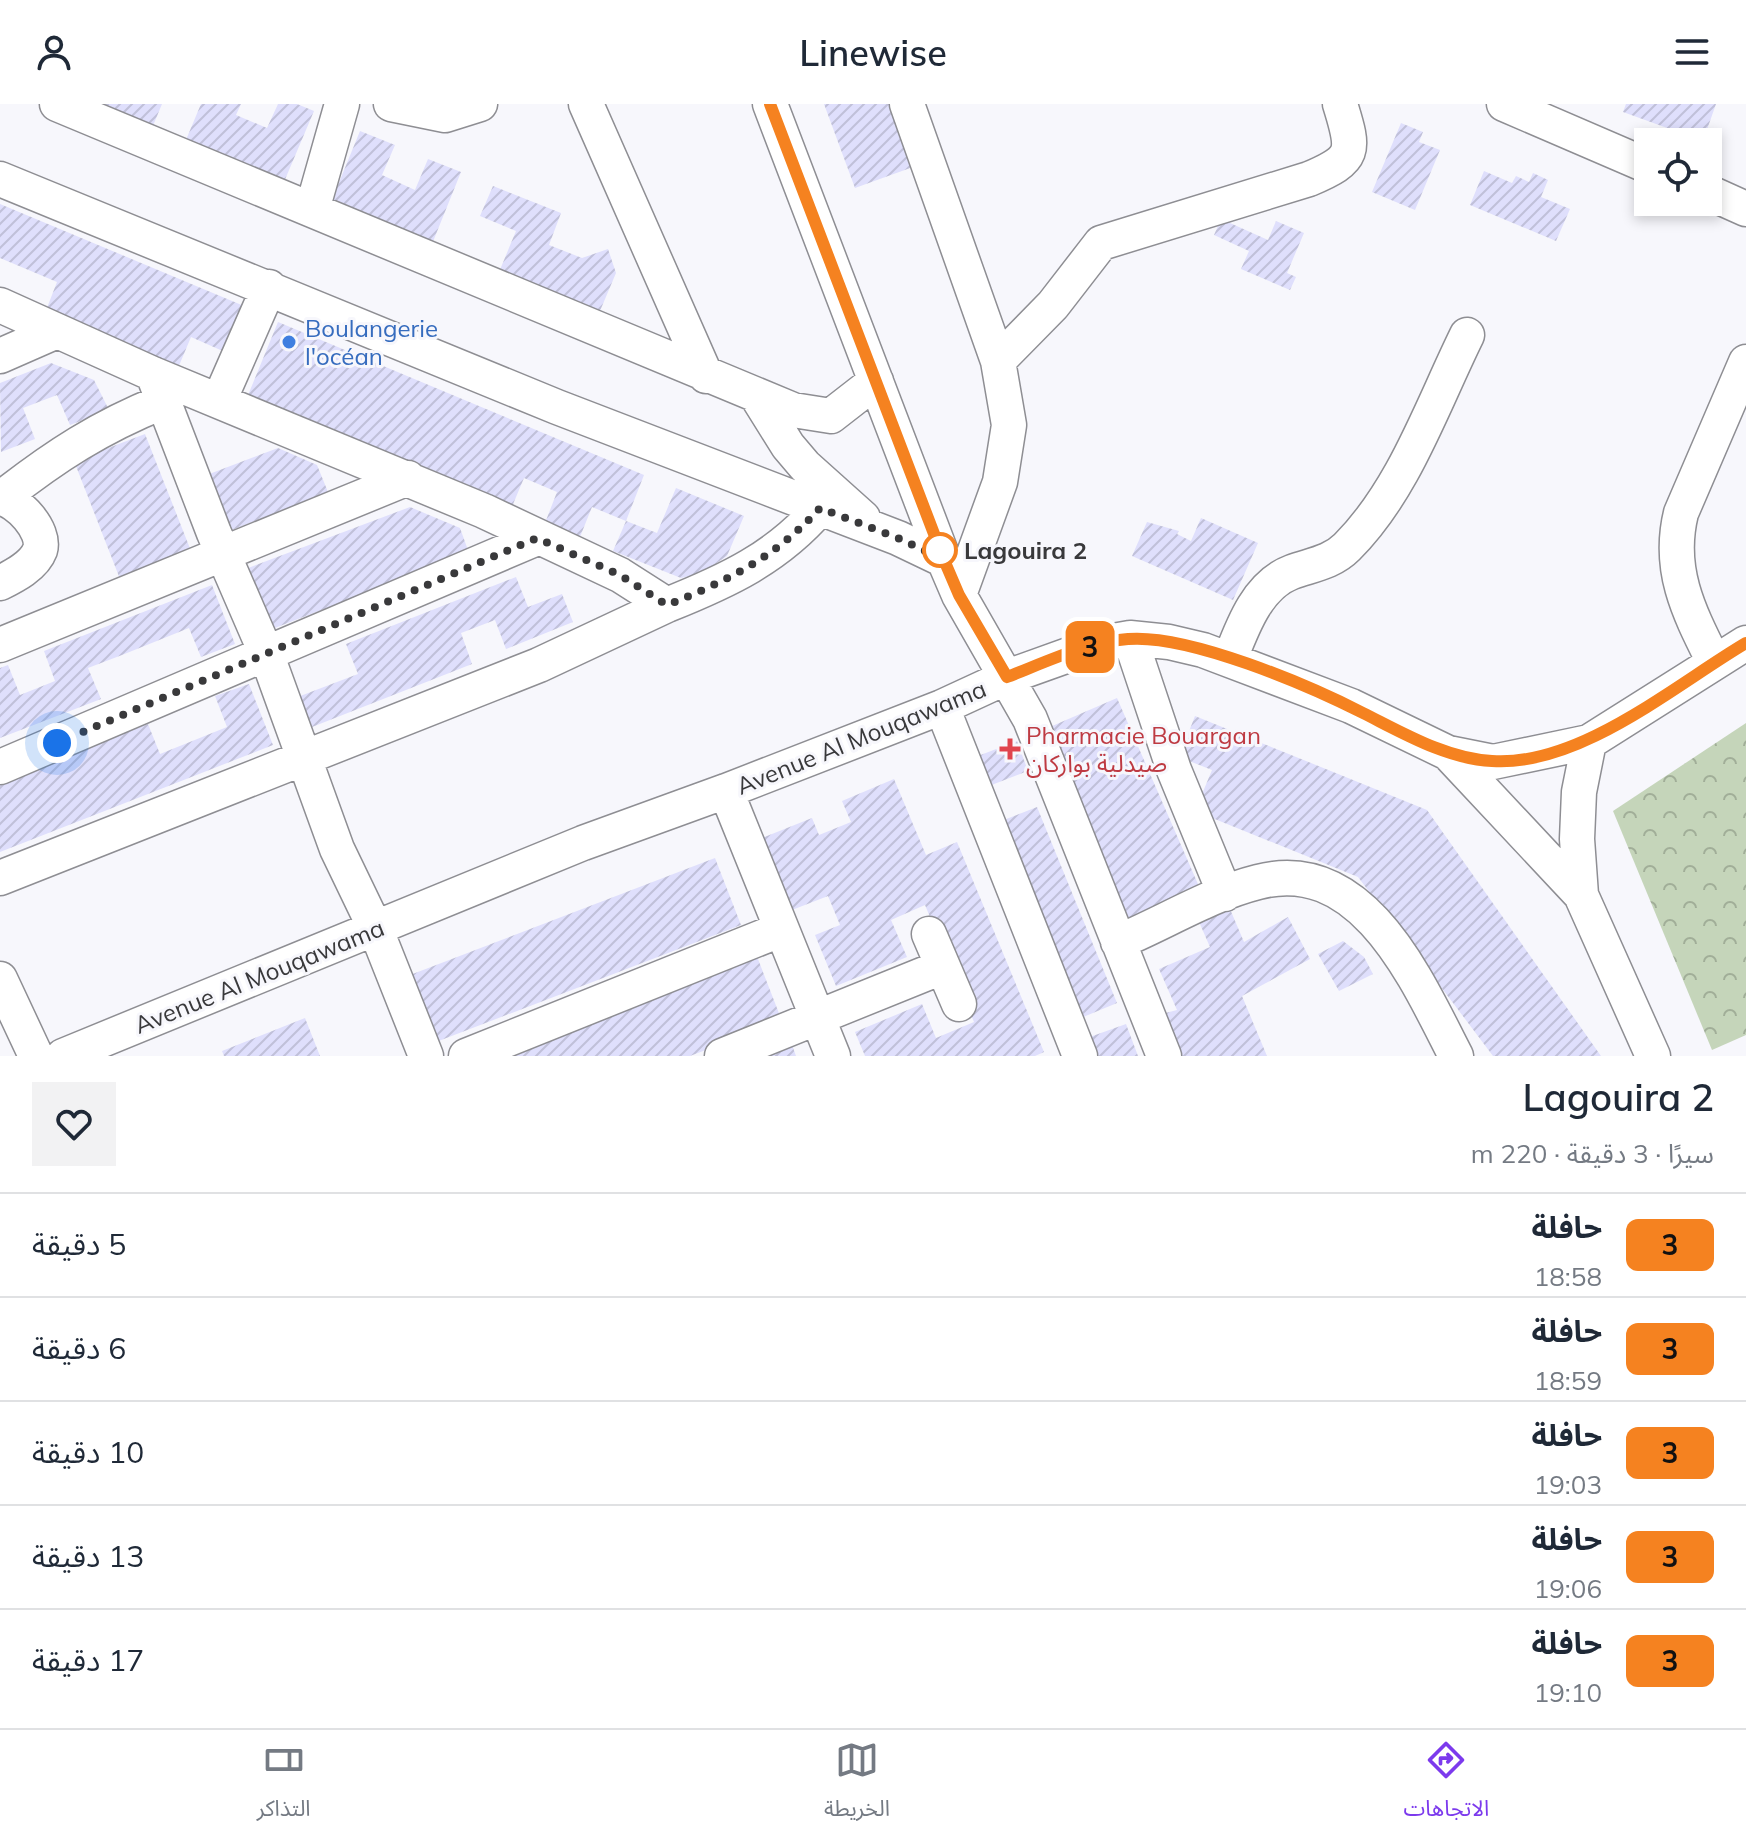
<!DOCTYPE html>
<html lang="ar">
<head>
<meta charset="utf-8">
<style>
  :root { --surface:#fff; --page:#f2f2f3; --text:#1f2937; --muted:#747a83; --line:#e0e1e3; --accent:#7c3aed }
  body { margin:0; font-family:Mulish,"Noto Sans Arabic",sans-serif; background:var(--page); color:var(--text); direction:rtl; height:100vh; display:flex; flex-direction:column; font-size:30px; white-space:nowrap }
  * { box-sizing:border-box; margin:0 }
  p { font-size:26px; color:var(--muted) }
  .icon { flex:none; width:44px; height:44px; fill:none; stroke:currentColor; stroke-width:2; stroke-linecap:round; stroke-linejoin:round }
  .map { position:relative; height:952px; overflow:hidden; direction:ltr }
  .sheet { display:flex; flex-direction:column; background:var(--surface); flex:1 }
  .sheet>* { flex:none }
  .badge { padding:0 16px; border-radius:12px; font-size:28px; line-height:52px }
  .tools { position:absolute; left:1634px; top:24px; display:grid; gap:16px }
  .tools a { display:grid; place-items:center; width:88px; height:88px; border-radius:0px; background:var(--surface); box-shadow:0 4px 12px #0003; font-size:40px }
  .you { position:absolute; width:40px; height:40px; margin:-20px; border:6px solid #fff; border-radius:50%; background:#1a73e8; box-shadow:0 0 0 12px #1a73e833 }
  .map>.badge { position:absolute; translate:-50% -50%; box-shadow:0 0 0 4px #fff }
  .round { display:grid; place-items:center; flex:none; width:84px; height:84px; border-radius:0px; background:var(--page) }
  .headline { display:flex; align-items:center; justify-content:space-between; height:136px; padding:0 32px }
  h1 { font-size:38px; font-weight:600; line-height:60px }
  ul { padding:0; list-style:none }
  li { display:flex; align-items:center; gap:24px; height:104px; padding:0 32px; border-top:2px solid var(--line) }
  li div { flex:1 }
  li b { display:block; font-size:30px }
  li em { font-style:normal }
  li .badge { min-width:88px; font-weight:700; text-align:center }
  header { display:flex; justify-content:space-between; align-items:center; height:104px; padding:0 32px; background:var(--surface); font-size:36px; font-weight:600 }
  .dock { display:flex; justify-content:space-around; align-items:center; height:112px; border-top:2px solid var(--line); background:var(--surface); font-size:22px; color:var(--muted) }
  .dock a { display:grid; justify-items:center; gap:4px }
  .dock .active { color:var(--accent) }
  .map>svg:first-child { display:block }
  .park { fill:url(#park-crowns) }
  .building { fill:url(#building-hatch) }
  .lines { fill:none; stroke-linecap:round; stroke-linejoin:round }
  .minor-casing { stroke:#8e8e93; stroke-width:37 }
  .minor { stroke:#fff; stroke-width:34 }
  .line-casing { stroke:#fff; stroke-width:18 }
  .line { stroke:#f58220; stroke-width:12 }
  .walk { stroke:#39393b; stroke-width:8; stroke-dasharray:0 14.4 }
  .shop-dot { fill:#3f7fe0; stroke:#f7f7fc; stroke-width:3 }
  .stop-dot { fill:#fff; stroke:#f58220; stroke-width:4 }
  .health-dot { fill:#e0444e; stroke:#f7f7fc; stroke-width:3 }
  .labels { text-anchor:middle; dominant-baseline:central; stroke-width:6; stroke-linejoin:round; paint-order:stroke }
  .shop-label { font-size:24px; fill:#366cbe; stroke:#f7f7fc; text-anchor:start }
  .stop-label { font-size:24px; font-weight:bold; fill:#39393b; stroke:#f7f7fc; text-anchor:start }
  .health-label { font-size:24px; fill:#be3a42; stroke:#f7f7fc; text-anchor:start }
  .street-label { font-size:24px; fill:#39393b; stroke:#f7f7fc }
</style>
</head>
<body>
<header><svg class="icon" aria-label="menu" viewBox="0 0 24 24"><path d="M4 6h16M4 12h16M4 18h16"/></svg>Linewise<svg class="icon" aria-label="person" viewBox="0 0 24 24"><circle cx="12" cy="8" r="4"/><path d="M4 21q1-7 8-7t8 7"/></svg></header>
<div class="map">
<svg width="1746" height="952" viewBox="0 0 1746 952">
  <defs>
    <pattern id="park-crowns" width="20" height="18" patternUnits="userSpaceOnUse" patternTransform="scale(2)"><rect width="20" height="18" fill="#c5d5ba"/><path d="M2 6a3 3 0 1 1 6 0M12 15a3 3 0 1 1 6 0" fill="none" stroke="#a1ae98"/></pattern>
    <pattern id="building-hatch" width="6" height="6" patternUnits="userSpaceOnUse" patternTransform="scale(2)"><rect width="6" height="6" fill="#dfdffc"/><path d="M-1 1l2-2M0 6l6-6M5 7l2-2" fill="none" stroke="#c0c0d9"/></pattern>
  </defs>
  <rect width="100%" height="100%" fill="#f7f7fc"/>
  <path class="park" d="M 1746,619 L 1746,931 L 1712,946 L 1613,707 Z"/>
  <path class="building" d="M 83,0 L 162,0 L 150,29 Z
    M 201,0 L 241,0 L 236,11 L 267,24 L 278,0 L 297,0 L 314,7 L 281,85 L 183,43 Z
    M 824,0 L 890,0 L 913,63 L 855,84 Z
    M 1626,0 L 1716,0 L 1703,37 L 1623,8 Z
    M 1401,19 L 1423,28 L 1419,38 L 1440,46 L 1415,106 L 1372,88 Z
    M 360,27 L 395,41 L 382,71 L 415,86 L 428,55 L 461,68 L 430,145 L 329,103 Z
    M 1484,67 L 1512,79 L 1516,72 L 1529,78 L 1533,69 L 1548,76 L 1541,93 L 1570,105 L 1556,137 L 1470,101 Z
    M 493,82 L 561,109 L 549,141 L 582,154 L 608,145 L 616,169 L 597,214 L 497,173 L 516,127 L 480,112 Z
    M 0,100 L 244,202 L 225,248 L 191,233 L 178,264 L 45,209 L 57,178 L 0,154 Z
    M 1221,115 L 1268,136 L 1276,117 L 1304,129 L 1287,169 L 1296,173 L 1290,186 L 1241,165 L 1249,147 L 1214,131 Z
    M 278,218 L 644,371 L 626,417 L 592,403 L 580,433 L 545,419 L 557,388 L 524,374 L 511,405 L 246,296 Z
    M 51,259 L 94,276 L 109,306 L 70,321 L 57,291 L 23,304 L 35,335 L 1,348 L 0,279 Z
    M 145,330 L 191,447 L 120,475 L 74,357 Z
    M 278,344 L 317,361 L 328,388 L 227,428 L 204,372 Z
    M 676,384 L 744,412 L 727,452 L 702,469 L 681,474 L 613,447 L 626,417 L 657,429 Z
    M 410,403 L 460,424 L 469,449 L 267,527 L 243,466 Z
    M 1201,414 L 1258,439 L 1233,496 L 1132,452 L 1147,418 L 1179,427 L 1177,430 L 1191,437 Z
    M 516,473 L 528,503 L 562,490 L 573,518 L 506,545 L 495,516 L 461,529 L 472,560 L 307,625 L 295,594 L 358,570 L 346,540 Z
    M 212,481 L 235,540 L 201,553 L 189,524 L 122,551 L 88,564 L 101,595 L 0,634 L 0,564 L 8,561 L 20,591 L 55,577 L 44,547 Z
    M 249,580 L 273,641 L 0,748 L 0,678 L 148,620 L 160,650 L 227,623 L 215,592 Z
    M 1117,594 L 1201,787 L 1120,822 L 1036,629 Z
    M 1195,612 L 1427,706 L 1601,952 L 1493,952 L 1358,773 L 1195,707 L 1212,666 L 1179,653 Z
    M 1017,637 L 1028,667 L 989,682 L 978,652 Z
    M 894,675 L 926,751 L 957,738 L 1044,948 L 1035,952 L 865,952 L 855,928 L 922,900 L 936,934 L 974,918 L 925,801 L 891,816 L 907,853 L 836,882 L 815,831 L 840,821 L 828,792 L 792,806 L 762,734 L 812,714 L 819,731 L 851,718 L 842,697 Z
    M 1037,703 L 1117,899 L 1076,916 L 996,719 Z
    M 715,754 L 741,821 L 436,938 L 410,871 Z
    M 1227,798 L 1244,838 L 1288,813 L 1310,855 L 1242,892 L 1267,952 L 1175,952 L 1158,911 L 1177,906 L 1159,865 L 1210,843 L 1196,811 Z
    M 1343,837 L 1364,853 L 1373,870 L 1339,887 L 1318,850 Z
    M 756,850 L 782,917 L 690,952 L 489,952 Z
    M 305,914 L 320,952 L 224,952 L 222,947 Z
    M 1126,920 L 1138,952 L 1094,952 L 1087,934 Z
    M 791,938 L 796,952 L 754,952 Z"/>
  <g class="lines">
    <g class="minor-casing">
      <path id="minor" d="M 57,0 L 793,306 L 831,312 L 876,277
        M 391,0 L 445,11 L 480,0
        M 586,0 L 706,272
        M 770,0 L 944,456 L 959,491 L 1030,615 L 1164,952
        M 907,0 L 998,257 L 1009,321 L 1000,378 L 959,491
        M 1504,0 L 1648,62
        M 0,75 L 557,303 L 898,434 L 944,456
        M 1708,88 L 1746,105
        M 312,106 L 342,0
        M 0,201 L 153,270 L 484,407 L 620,471 L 667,501 C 727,477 777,454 820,404
        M 0,252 L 57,227
        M 998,257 L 1053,201 L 1101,139 L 1309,75 C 1356,55 1355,48 1340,0
        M 153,270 L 214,429 L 266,549 L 337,745 L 376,826 L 426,952
        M 758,294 L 788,342 L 805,362 L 863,414
        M 219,297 L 269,183
        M 3,393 C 55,352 100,323 162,298
        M 0,394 C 17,396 46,426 40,446 C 34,462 14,472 0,479
        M 1130,534 L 1174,666 L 1225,790
        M 0,541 L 408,374
        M 1230,555 C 1242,524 1257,481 1292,468 C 1311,461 1331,459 1347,443 C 1404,386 1432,302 1467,231
        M 1714,558 C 1689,508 1667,466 1681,409 L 1746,258
        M 942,603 L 1080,952
        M 1589,638 L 1579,688 L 1577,735 L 1581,791 L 1653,952
        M 1448,649 L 1581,791
        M 0,663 L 537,434
        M 726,687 L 833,952
        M 0,774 L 539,561 L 667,501
        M 929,830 L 959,900
        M 1118,838 C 1164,819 1210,790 1258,778 C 1364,750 1418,879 1456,952
        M 0,875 L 36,952
        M 63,952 L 583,739 L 726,687 L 942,603 L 1007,573 L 1102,539 L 1130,534 L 1169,538 L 1203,546 L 1351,602 L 1448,649 L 1493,658 L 1589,638 L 1746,539
        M 466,952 L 780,826
        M 722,952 L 942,863"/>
    </g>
    <use href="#minor" class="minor"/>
  </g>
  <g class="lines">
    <g class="line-casing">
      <path id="line" d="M 770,0 L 944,456 L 959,491 L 1007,573 C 1046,558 1087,538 1128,535 C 1189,530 1308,581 1363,609 C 1403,629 1447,655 1492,657 C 1579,663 1675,581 1746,539"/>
    </g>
    <use href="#line" class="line"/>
    <path class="walk" d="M 57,639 L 537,434 L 620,471 L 667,501 C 727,477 776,453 820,404 L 898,434 L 944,456 L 940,446"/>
  </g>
  <circle class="shop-dot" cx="289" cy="238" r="8"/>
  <circle class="stop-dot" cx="940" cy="446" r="16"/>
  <path class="health-dot" d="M1006 633h8v8h8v8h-8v8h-8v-8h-8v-8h8z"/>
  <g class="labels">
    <g class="shop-label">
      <text x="305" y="224">Boulangerie<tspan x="305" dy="28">l'océan</tspan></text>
    </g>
    <g class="stop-label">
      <text x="964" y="446">Lagouira 2</text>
    </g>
    <g class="health-label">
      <text x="1026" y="631">Pharmacie Bouargan<tspan x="1026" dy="28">صيدلية بواركان</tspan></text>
    </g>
    <g class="street-label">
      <text transform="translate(861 633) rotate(-22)">Avenue Al Mouqawama</text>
      <text transform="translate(259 872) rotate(-22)">Avenue Al Mouqawama</text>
    </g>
  </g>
</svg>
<div class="tools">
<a><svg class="icon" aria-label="locate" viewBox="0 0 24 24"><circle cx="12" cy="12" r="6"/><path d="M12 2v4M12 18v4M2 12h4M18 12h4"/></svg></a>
</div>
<div class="you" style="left:57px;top:639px"></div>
<b class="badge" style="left:1090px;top:543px;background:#f58220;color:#111">3</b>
</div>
<section class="sheet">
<div class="headline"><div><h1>Lagouira 2</h1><p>سيرًا · 3 دقيقة · 220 m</p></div><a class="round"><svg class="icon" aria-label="heart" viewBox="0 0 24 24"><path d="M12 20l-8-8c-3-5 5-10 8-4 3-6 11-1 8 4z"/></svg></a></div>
<ul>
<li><span class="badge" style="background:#f58220;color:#111">3</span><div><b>حافلة</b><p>18:58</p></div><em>5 دقيقة</em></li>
<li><span class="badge" style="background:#f58220;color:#111">3</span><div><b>حافلة</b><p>18:59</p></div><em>6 دقيقة</em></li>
<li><span class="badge" style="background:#f58220;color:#111">3</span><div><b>حافلة</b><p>19:03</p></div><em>10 دقيقة</em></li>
<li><span class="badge" style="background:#f58220;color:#111">3</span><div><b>حافلة</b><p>19:06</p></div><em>13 دقيقة</em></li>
<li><span class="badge" style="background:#f58220;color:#111">3</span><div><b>حافلة</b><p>19:10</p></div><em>17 دقيقة</em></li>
</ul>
</section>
<nav class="dock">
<a class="active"><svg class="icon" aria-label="directions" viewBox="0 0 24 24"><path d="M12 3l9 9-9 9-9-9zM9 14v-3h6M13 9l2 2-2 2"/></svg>الاتجاهات</a>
<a><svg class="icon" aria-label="map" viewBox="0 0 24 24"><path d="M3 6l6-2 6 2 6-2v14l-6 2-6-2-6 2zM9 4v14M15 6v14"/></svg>الخريطة</a>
<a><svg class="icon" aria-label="tickets" viewBox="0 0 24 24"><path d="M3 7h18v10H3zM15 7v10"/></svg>التذاكر</a>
</nav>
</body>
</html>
